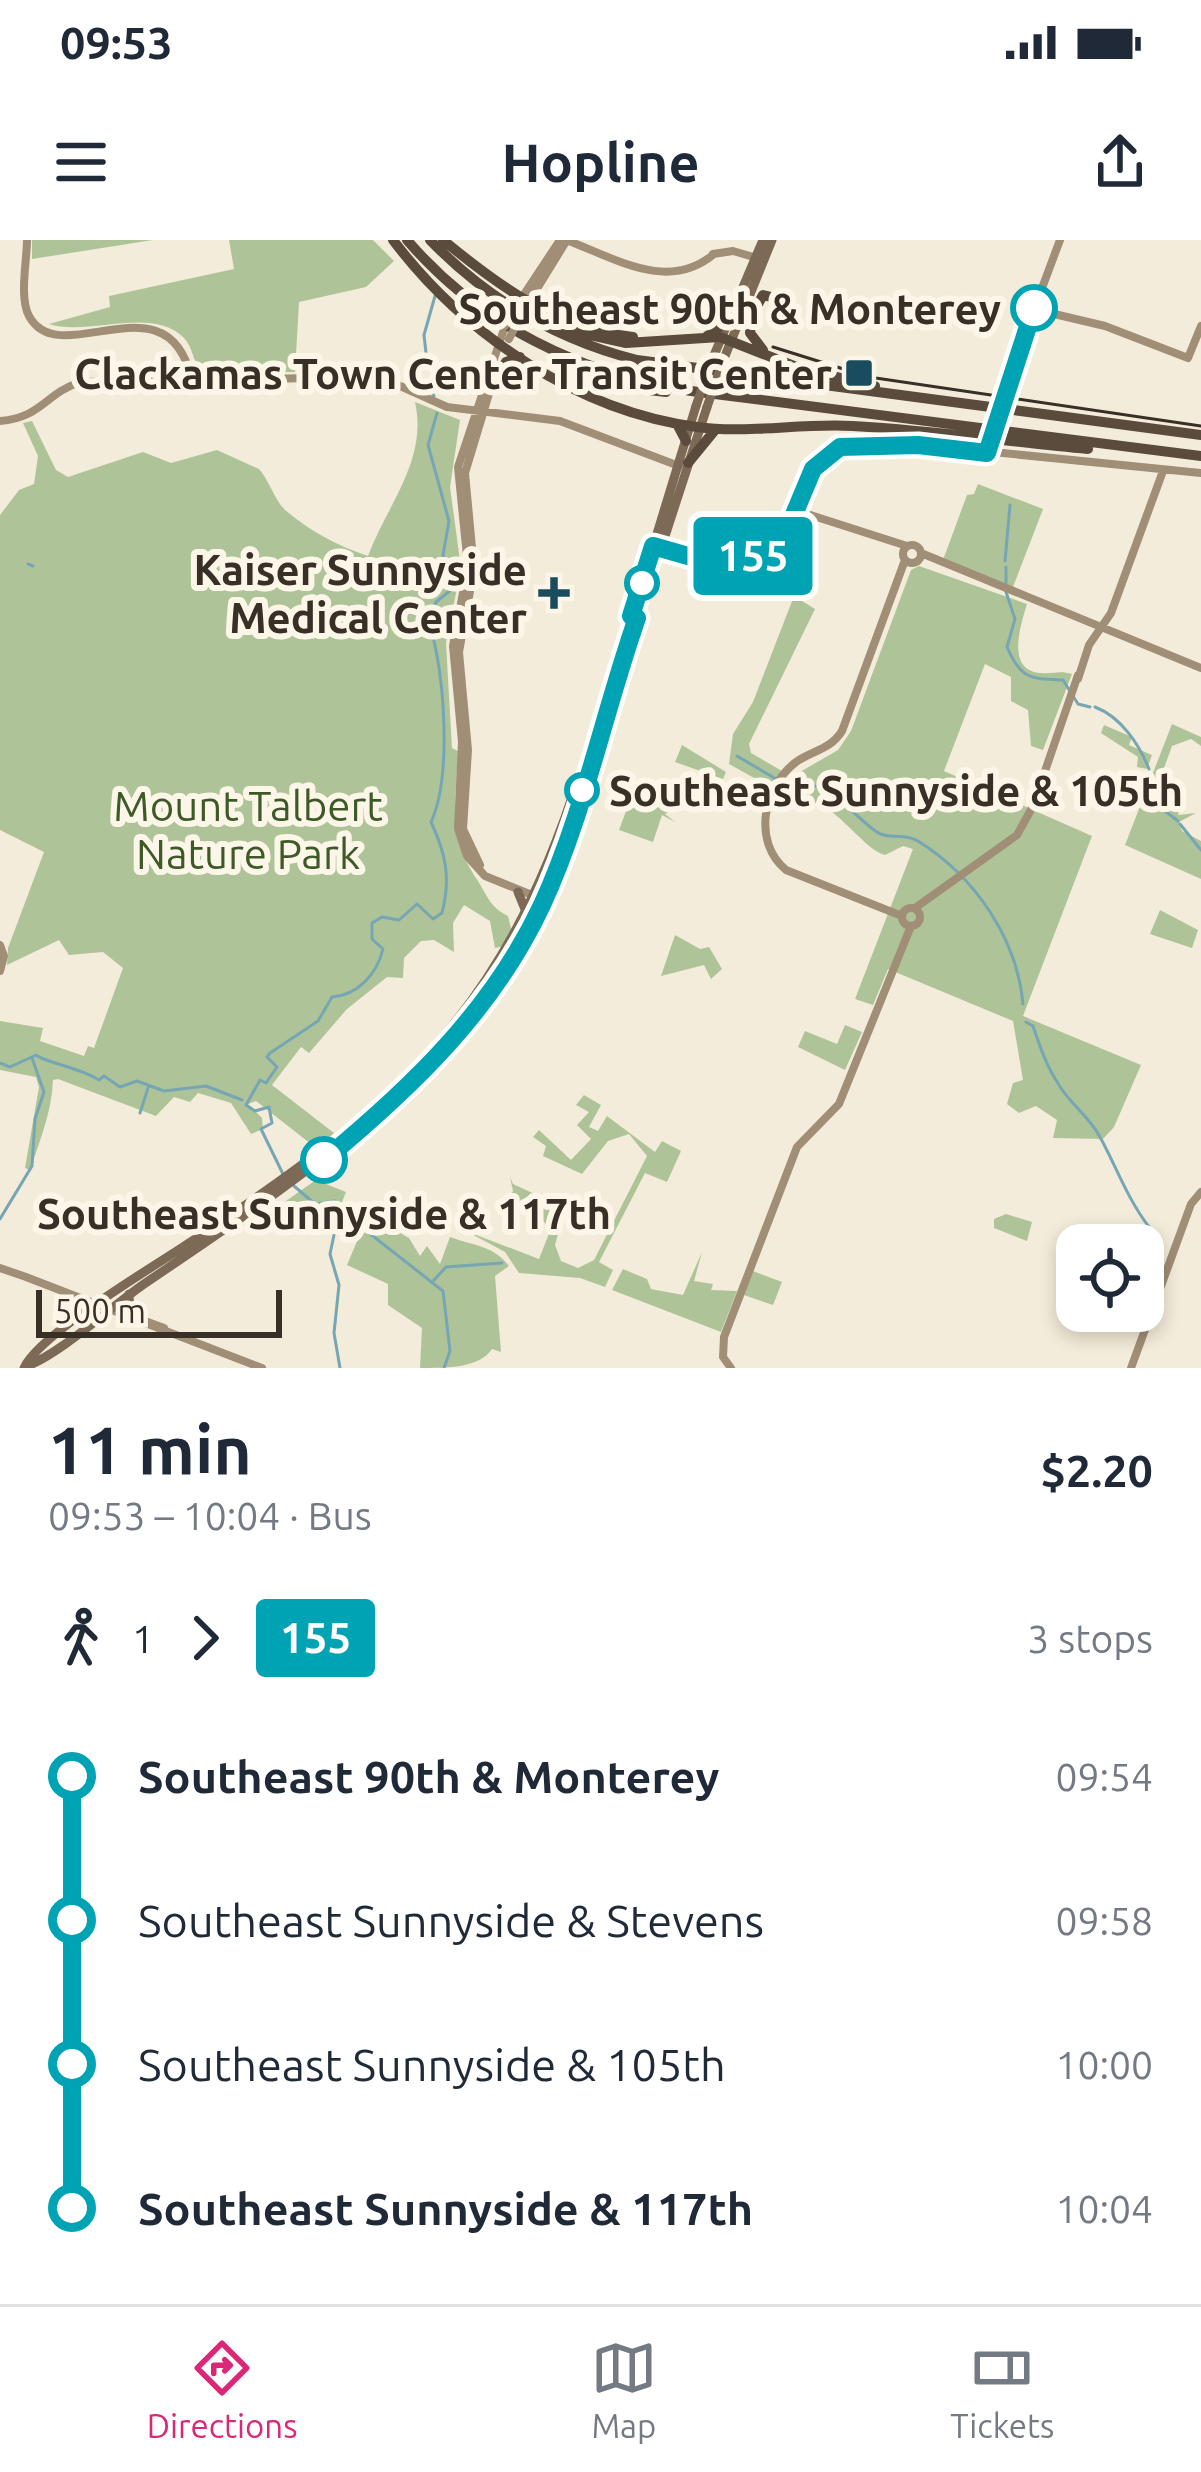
<!DOCTYPE html>
<html lang="en">
<head>
<meta charset="utf-8">
<style>
  :root { --surface:#fff; --page:#f2f2f3; --text:#1f2937; --muted:#747a83; --line:#e0e1e3; --accent:#db2777 }
  body { margin:0; font-family:Ubuntu,sans-serif; background:var(--page); color:var(--text); height:100vh; display:flex; flex-direction:column; font-size:45px; white-space:nowrap }
  * { box-sizing:border-box; margin:0 }
  p { font-size:39px; color:var(--muted) }
  .icon { flex:none; width:66px; height:66px; fill:none; stroke:currentColor; stroke-width:2; stroke-linecap:round; stroke-linejoin:round }
  .map { position:relative; height:1128px; overflow:hidden }
  .panel { display:flex; flex-direction:column; background:var(--surface); flex:1 }
  .panel>* { flex:none }
  .badge { padding:0 24px; border-radius:9px; font-size:42px; line-height:78px }
  .tools { position:absolute; left:1056px; top:984px; display:grid; gap:24px }
  .tools a { display:grid; place-items:center; width:108px; height:108px; border-radius:24px; background:var(--surface); box-shadow:0 6px 18px #0003; font-size:60px }
  .scale { position:absolute; left:36px; bottom:30px; width:246px; box-sizing:border-box; padding-left:12px; border:6px solid #382f27; border-top:0; font-size:33px; line-height:42px; white-space:nowrap; color:#382f27; -webkit-text-stroke:9px #fbf6e7; paint-order:stroke }
  .map>.badge { position:absolute; translate:-50% -50%; box-shadow:0 0 0 6px #fff }
  .legs { display:flex; align-items:center; gap:18px; height:132px; padding:0 48px; font-size:39px }
  .legs p { margin-inline-start:auto }
  .head { display:flex; align-items:center; justify-content:space-between; height:204px; padding:0 48px }
  h1 { font-size:66px; font-weight:700; line-height:90px }
  ul { padding:0 48px; list-style:none }
  li { display:flex; align-items:center; gap:42px; height:144px; font-size:45px }
  li i { display:grid; place-items:center; width:18px; height:100%; margin:0 15px; background:currentColor }
  li i::after { content:''; width:30px; height:30px; margin:-15px; border:9px solid; border-radius:50%; background:var(--surface) }
  li p { margin-inline-start:auto }
  li:first-child i { background:linear-gradient(#0000 50%,currentColor 0) }
  li:last-child i { background:linear-gradient(currentColor 50%,#0000 0) }
  .status { display:flex; justify-content:space-between; align-items:center; height:84px; padding:0 60px; background:var(--surface); direction:ltr }
  .status svg { height:33px; fill:currentColor }
  header { display:flex; justify-content:space-between; align-items:center; height:156px; padding:0 48px; background:var(--surface); font-size:54px; font-weight:700 }
  .menu { display:flex; justify-content:space-around; align-items:center; height:168px; border-top:3px solid var(--line); background:var(--surface); font-size:33px; color:var(--muted) }
  .menu a { display:grid; justify-items:center; gap:6px }
  .menu .selected { color:var(--accent) }
  .map>svg:first-child { display:block }
  .green { fill:#aec498 }
  .lines { fill:none; stroke-linecap:round; stroke-linejoin:round }
  .stream { stroke:#76a6b4; stroke-width:3 }
  .secondary { stroke:#a18e76; stroke-width:8 }
  .primary { stroke:#7c6a56; stroke-width:9 }
  .highway { stroke:#5a4b3d; stroke-width:10 }
  .tram { stroke:#382f27; stroke-width:3 }
  .secondary-bridge { stroke:#a18e76; stroke-width:8 }
  .primary-bridge { stroke:#7c6a56; stroke-width:9 }
  .line-1-casing { stroke:#fff; stroke-width:27 }
  .line-1 { stroke:#00a3b4; stroke-width:18 }
  .stop-1-dot { fill:#fff; stroke:#00a3b4; stroke-width:6 }
  .poi-dot { fill:#184c5e; stroke:#fbf6e7; stroke-width:4.5 }
  .labels { text-anchor:middle; dominant-baseline:central; stroke-width:12; stroke-linejoin:round; paint-order:stroke }
  .stop-label { font-size:42px; font-weight:bold; fill:#382f27; stroke:#fbf6e7; text-anchor:end }
  .poi-label { font-size:42px; font-weight:bold; fill:#382f27; stroke:#fbf6e7; text-anchor:end }
  .park-label { font-size:42px; fill:#3e5928; stroke:#fbf6e7 }
</style>
</head>
<body>
<div class="status"><b>09:53</b><svg viewBox="0 0 49 12"><path d="M0 12V9h3v3zM5 12V6h3v6zM10 12V3h3v9zM15 12V0h3v12zM26 1h20v11H26zM47 4h2v5h-2z"/></svg></div>
<header><svg class="icon" aria-label="menu" viewBox="0 0 24 24"><path d="M4 6h16M4 12h16M4 18h16"/></svg>Hopline<svg class="icon" aria-label="share" viewBox="0 0 24 24"><path d="M12 15V3M7 8l5-5 5 5M5 13v7h14v-7"/></svg></header>
<div class="map">
<svg width="1201" height="1128" viewBox="0 0 1201 1128">
  <rect width="100%" height="100%" fill="#f4ecda"/>
  <path class="green" d="M 32,0 L 153,0 L 32,19 Z
    M 229,0 L 373,0 L 394,21 L 366,47 L 299,62 L 295,132 L 201,133 C 193,122 193,107 184,98 C 152,65 87,97 49,84 L 110,67 L 109,56 L 234,29 Z
    M 415,162 L 460,180 L 450,247 L 461,328 L 446,403 L 452,508 L 458,511 C 456,562 447,596 478,641 C 488,657 490,667 508,676 L 512,692 L 504,706 L 495,708 L 490,681 L 464,665 L 453,683 L 454,712 L 434,700 L 421,701 L 404,718 L 403,738 L 387,737 L 347,769 L 309,813 L 301,807 L 272,845 L 334,893 L 316,908 L 256,861 L 248,864 L 262,878 L 263,889 L 251,894 L 231,863 L 198,853 L 190,862 L 174,857 L 156,876 L 58,839 L 53,840 C 52,871 40,900 30,930 L 25,928 L 39,847 L 36,837 L 0,830 L 0,781 L 43,788 L 40,801 L 84,816 L 88,806 L 94,808 L 123,728 L 103,712 L 69,715 L 59,700 L 7,725 L 8,708 L 44,612 L 0,590 L 0,275 L 19,250 L 34,244 L 38,216 L 23,183 L 32,181 L 56,230 L 68,237 L 143,212 L 171,223 L 217,210 L 259,229 C 269,240 275,261 285,270 C 310,291 336,305 368,316 C 387,265 428,220 415,162 Z
    M 978,244 L 1043,269 L 1013,347 L 943,320 L 967,255 L 974,254 Z
    M 919,326 L 1027,364 C 1021,384 1005,431 1041,433 C 1054,434 1060,430 1072,434 L 1043,510 L 1031,506 L 1028,470 L 1011,461 L 1011,437 L 985,424 L 944,531 L 1092,596 L 1023,776 L 1141,825 L 1114,887 L 1103,899 L 1053,898 L 1057,880 L 1036,866 L 1019,873 L 1007,864 L 1013,843 L 1023,840 L 1013,781 L 888,729 L 873,765 L 855,759 L 913,609 L 903,606 L 885,615 C 868,611 846,580 826,568 C 810,558 798,561 781,555 L 793,536 L 838,510 L 851,491 L 911,330 Z
    M 794,356 L 815,369 L 749,504 L 751,513 L 782,531 L 772,548 L 729,524 L 733,494 L 753,462 Z
    M 1172,484 L 1201,497 L 1201,506 L 1191,499 L 1172,506 L 1163,531 L 1173,549 L 1183,552 L 1178,575 L 1196,573 L 1179,582 L 1182,591 L 1201,601 L 1201,639 L 1125,605 Z
    M 1104,485 L 1132,497 L 1129,505 L 1152,515 L 1147,529 L 1137,527 L 1138,517 L 1101,493 Z
    M 682,505 L 726,532 L 723,539 L 675,522 Z
    M 679,547 L 673,569 L 665,574 L 675,582 L 662,575 L 653,602 L 619,590 L 629,563 L 620,549 L 630,560 L 647,550 L 674,559 Z
    M 1160,670 L 1198,690 L 1192,708 L 1150,694 Z
    M 675,695 L 700,709 L 709,707 L 722,729 L 711,739 L 704,725 L 661,736 Z
    M 845,785 L 862,792 L 845,830 L 798,807 L 805,791 L 837,804 Z
    M 584,855 L 601,865 L 589,887 L 598,891 L 607,876 L 655,912 L 662,901 L 681,911 L 667,942 L 645,933 L 599,1022 L 613,1030 L 605,1047 L 580,1038 L 519,1033 L 505,1012 L 466,991 L 539,1019 L 550,991 L 539,974 L 504,965 L 513,951 L 510,937 L 513,944 L 565,968 L 555,1005 L 561,1021 L 578,1028 L 594,1020 L 647,916 L 629,894 L 608,901 L 582,934 L 543,916 L 546,906 L 533,897 L 539,890 L 571,920 L 591,899 L 577,885 L 589,872 L 576,865 Z
    M 316,940 L 346,952 L 334,982 L 283,963 Z
    M 1006,974 L 1032,982 L 1027,1001 L 994,988 L 994,979 Z
    M 368,975 L 409,998 L 420,1016 L 427,1006 L 440,1024 L 450,997 C 474,1006 493,1005 509,1026 L 495,1036 L 501,1112 L 492,1109 C 480,1128 447,1128 420,1128 L 422,1088 L 388,1065 L 388,1044 L 347,1025 Z
    M 702,1012 L 694,1041 L 713,1044 L 711,1050 L 737,1051 L 721,1092 L 612,1050 L 623,1029 L 647,1039 L 651,1049 L 683,1055 Z
    M 753,1031 L 782,1042 L 773,1065 L 744,1055 Z"/>
  <g class="lines">
    <path class="stream" d="M 434,156 L 425,141 L 411,135 L 427,122 L 424,95 L 435,56
      M 1005,321 L 1010,265
      M 28,324 L 33,326
      M 1006,344 L 1006,327
      M 1006,352 L 1015,379 L 1007,407 C 1021,440 1032,439 1063,440 L 1078,464 L 1090,467
      M 1095,467 C 1121,477 1139,504 1149,529
      M 737,516 L 788,546 L 820,546
      M 1151,536 L 1165,571 L 1178,581
      M 827,548 C 844,562 857,577 874,590 C 887,601 903,592 918,601 C 975,637 1017,698 1023,764
      M 1180,584 L 1201,610
      M 1026,782 L 1033,786 C 1040,807 1047,827 1059,845 C 1070,864 1090,877 1100,897 C 1117,928 1127,958 1149,987
      M 0,823 L 10,827 L 36,815 C 46,823 79,827 99,840 L 104,836 L 120,847 L 137,841 L 164,851 L 206,846 L 242,860
      M 140,873 L 148,848
      M 283,934 L 261,889 L 272,883 L 269,867 L 255,871 L 246,865 L 260,840 L 266,843 L 277,827 L 267,817 L 270,813 L 318,781 L 332,757 C 358,755 377,734 383,709 L 372,699 L 372,683 L 382,677 L 399,680 L 417,664 L 433,679 L 442,673 C 451,638 446,614 431,582 C 452,537 445,431 429,383 L 436,362 L 452,349 L 443,315 L 449,281 L 428,205 L 437,173
      M 294,946 L 315,964 L 335,961 L 339,973 L 356,976 L 369,993 L 443,1051 L 450,1111 L 444,1128
      M 338,976 L 330,1014 L 339,1045 L 334,1093 L 340,1128
      M 0,979 L 32,926 L 35,879 L 44,852 L 32,818
      M 434,1040 L 446,1027 L 502,1023"/>
    <path class="secondary" d="M 27,0 C 27,20 19,58 29,76 C 60,134 169,32 192,141
      M 566,0 C 615,18 668,53 714,14
      M 713,14 L 733,11 L 757,18
      M 521,59 L 560,0
      M 527,65 L 567,0
      M 1033,69 L 1105,86 L 1188,118 L 1201,86
      M 505,86 L 458,227 L 468,326 L 453,406 L 462,502 L 458,589 L 467,616 L 485,636 L 537,657
      M 1008,139 L 1060,0
      M 0,181 C 42,178 46,152 81,142 L 380,137 L 447,167 L 560,181 L 679,226
      M 801,272 L 907,306
      M903 314a9 9 0 1 1 18 0a9 9 0 1 1-18 0Z
      M 660,306 L 716,324 L 749,319 L 790,284 L 817,223 L 846,206 L 923,205 L 1201,233
      M 921,313 L 1201,428
      M 701,325 C 739,338 783,313 800,277 C 809,258 812,232 829,219 C 864,193 944,221 985,213
      M 1078,439 L 1089,405 L 1111,373 L 1163,231
      M 480,625 L 463,589 L 468,510 L 459,412 L 474,329 L 465,233 L 491,147
      M902 677a9 9 0 1 1 18 0a9 9 0 1 1-18 0Z
      M 915,668 L 1017,595 L 1033,566 L 1078,435
      M 902,676 L 786,630 C 752,602 763,547 796,522 C 813,510 830,510 842,491 L 905,320
      M 0,705 L 4,716 L 0,731
      M 0,1028 L 29,1038
      M 26,1037 L 262,1128
      M 110,1068 L 164,1088
      M 731,1128 L 723,1117 L 724,1097 L 797,907 L 839,864 L 911,686
      M 1131,1128 L 1191,964 L 1201,952"/>
    <path class="primary" d="M 712,120 L 763,0
      M 723,121 L 772,0
      M 642,343 L 696,166
      M 518,652 L 527,674
      M 129,1054 L 130,1076
      M 25,1127 C 60,1114 111,1067 144,1044 C 311,931 485,819 559,622 L 707,167
      M 24,1128 C 39,1095 148,1030 183,1007 C 392,869 501,781 579,536"/>
    <path class="highway" d="M 393,0 C 464,94 577,171 697,187 C 746,194 801,183 852,186 C 931,190 1010,202 1088,209
      M 407,0 C 481,86 580,134 691,151 L 1201,216
      M 430,0 C 487,59 558,100 637,120 L 1201,195
      M 443,0 C 500,47 557,89 633,97
      M 568,90 L 626,103 L 720,97 L 799,128 L 875,146
      M 706,97 L 727,81
      M 763,110 L 750,93 L 752,75 L 763,55 L 784,60
      M 572,141 L 666,152
      M 490,147 L 506,122 L 520,117
      M 677,184 L 686,201
      M 688,223 L 715,190"/>
    <path class="tram" d="M 773,107 L 869,137 L 1201,186"/>
    <path class="secondary-bridge" d="M 505,86 L 519,62
      M 509,99 L 526,66
      M 989,203 L 1008,139"/>
    <path class="primary-bridge" d="M 696,166 L 712,120
      M 707,167 L 723,121"/>
  </g>
  <g class="lines">
    <g class="line-1-casing">
      <path id="line-1" d="M 324,920 C 412,847 493,770 542,665 C 584,574 604,472 637,378 L 631,376 L 653,306 L 716,324 L 749,319 L 790,284 L 813,229 L 840,207 L 918,205 L 987,213 L 1034,68"/>
    </g>
    <use href="#line-1" class="line-1"/>
  </g>
  <g class="stop-1-dot">
    <circle cx="1034" cy="68" r="21"/>
    <circle cx="642" cy="343" r="15"/>
    <circle cx="582" cy="550" r="15"/>
    <circle cx="324" cy="920" r="21"/>
  </g>
  <g class="poi-dot">
    <rect x="844" y="118" width="30" height="30" rx="6"/>
    <path d="M548 335h12v12h12v12h-12v12h-12v-12h-12v-12h12z"/>
  </g>
  <g class="labels">
    <g class="stop-label">
      <text x="1001" y="68">Southeast 90th &amp; Monterey</text>
      <text x="609" y="550" text-anchor="start">Southeast Sunnyside &amp; 105th</text>
      <text x="324" y="973" text-anchor="middle">Southeast Sunnyside &amp; 117th</text>
    </g>
    <g class="poi-label">
      <text x="832" y="133">Clackamas Town Center Transit Center</text>
      <text x="527" y="329">Kaiser Sunnyside<tspan x="527" dy="48">Medical Center</tspan></text>
    </g>
    <g class="park-label">
      <text x="248" y="565">Mount Talbert<tspan x="248" dy="48">Nature Park</tspan></text>
    </g>
  </g>
</svg>
<div class="tools">
<a><svg class="icon" aria-label="locate" viewBox="0 0 24 24"><circle cx="12" cy="12" r="6"/><path d="M12 2v4M12 18v4M2 12h4M18 12h4"/></svg></a>
</div>
<div class="scale">500 m</div>
<b class="badge" style="left:753px;top:316px;background:#00a3b4;color:#fff">155</b>
</div>
<section class="panel">
<div class="head"><div><h1>11 min</h1><p>09:53 – 10:04 · Bus</p></div><b>$2.20</b></div>
<div class="legs"><svg class="icon" aria-label="walk" viewBox="0 0 24 24"><circle cx="13" cy="4" r="2"/><path d="M13 8l-2 6 4 7M11 14l-3 7M7 12l3-4h3l4 4"/></svg>1<svg class="icon" aria-label="forward" viewBox="0 0 24 24"><path d="M9 5l7 7-7 7"/></svg><b class="badge" style="background:#00a3b4;color:#fff">155</b><p>3 stops</p></div>
<ul>
<li><i style="color:#00a3b4"></i><b>Southeast 90th &amp; Monterey</b><p>09:54</p></li>
<li><i style="color:#00a3b4"></i><span>Southeast Sunnyside &amp; Stevens</span><p>09:58</p></li>
<li><i style="color:#00a3b4"></i><span>Southeast Sunnyside &amp; 105th</span><p>10:00</p></li>
<li><i style="color:#00a3b4"></i><b>Southeast Sunnyside &amp; 117th</b><p>10:04</p></li>
</ul>
</section>
<nav class="menu">
<a class="selected"><svg class="icon" aria-label="directions" viewBox="0 0 24 24"><path d="M12 3l9 9-9 9-9-9zM9 14v-3h6M13 9l2 2-2 2"/></svg>Directions</a>
<a><svg class="icon" aria-label="map" viewBox="0 0 24 24"><path d="M3 6l6-2 6 2 6-2v14l-6 2-6-2-6 2zM9 4v14M15 6v14"/></svg>Map</a>
<a><svg class="icon" aria-label="tickets" viewBox="0 0 24 24"><path d="M3 7h18v10H3zM15 7v10"/></svg>Tickets</a>
</nav>
</body>
</html>
